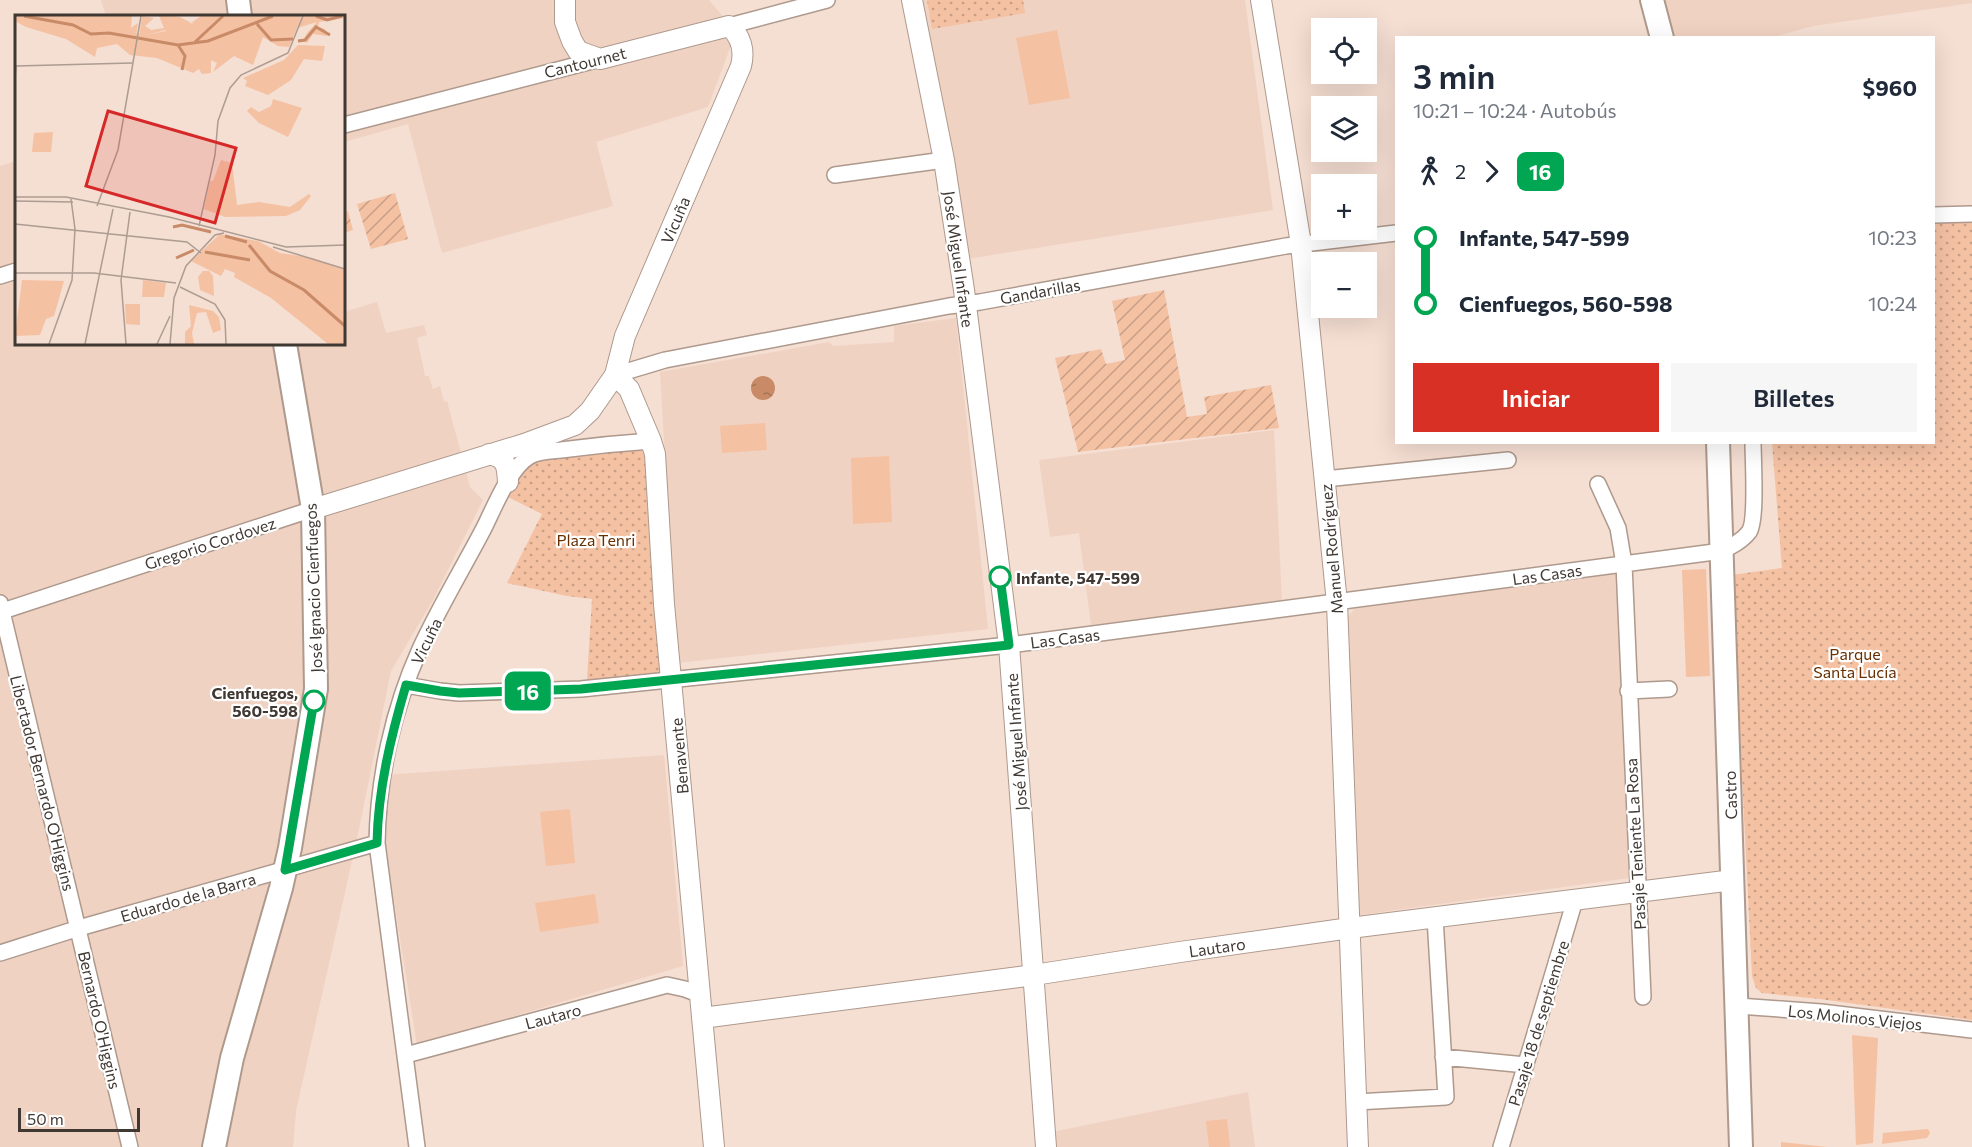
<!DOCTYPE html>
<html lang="es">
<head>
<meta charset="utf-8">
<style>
  :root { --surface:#fff; --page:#f6f6f7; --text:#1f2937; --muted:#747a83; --accent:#d93025 }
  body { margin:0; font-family:Commissioner,sans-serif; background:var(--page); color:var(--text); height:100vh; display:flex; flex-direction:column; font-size:22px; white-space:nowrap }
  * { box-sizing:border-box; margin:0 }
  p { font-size:20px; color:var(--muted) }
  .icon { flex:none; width:33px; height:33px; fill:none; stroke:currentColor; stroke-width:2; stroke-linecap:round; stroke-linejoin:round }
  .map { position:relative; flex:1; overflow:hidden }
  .sheet { position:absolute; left:1395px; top:36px; width:540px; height:408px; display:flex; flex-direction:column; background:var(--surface); border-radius:0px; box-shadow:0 6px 24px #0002 }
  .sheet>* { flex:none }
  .badge { padding:0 12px; border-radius:9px; font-size:21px; line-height:39px }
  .buttons { position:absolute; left:1311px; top:18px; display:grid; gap:12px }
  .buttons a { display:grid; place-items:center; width:66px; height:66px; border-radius:0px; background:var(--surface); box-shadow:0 6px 24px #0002; font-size:30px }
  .scale { position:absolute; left:18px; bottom:15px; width:122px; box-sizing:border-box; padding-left:6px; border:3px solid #403833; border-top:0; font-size:16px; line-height:21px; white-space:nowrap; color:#403833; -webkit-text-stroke:4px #fff; paint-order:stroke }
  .map>.badge { position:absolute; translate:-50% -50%; box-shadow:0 0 0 3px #fff }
  .legs { display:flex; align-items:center; gap:9px; height:66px; padding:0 18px; font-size:20px }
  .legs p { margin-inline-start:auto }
  .head { display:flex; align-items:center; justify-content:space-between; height:102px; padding:0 18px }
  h1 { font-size:33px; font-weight:600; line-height:45px }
  .cta { display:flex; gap:12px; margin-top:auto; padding:12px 18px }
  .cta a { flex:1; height:69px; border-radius:0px; background:var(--accent); color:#fff; font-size:24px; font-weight:600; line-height:69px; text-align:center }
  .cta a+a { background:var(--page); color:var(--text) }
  ul { padding:0 18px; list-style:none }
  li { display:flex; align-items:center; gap:21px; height:66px; font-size:22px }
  li i { display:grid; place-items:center; width:9px; height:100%; margin:0 8px; background:currentColor }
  li i::after { content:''; width:15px; height:15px; margin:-8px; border:4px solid; border-radius:50%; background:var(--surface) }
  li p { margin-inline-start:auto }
  li:first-child i { background:linear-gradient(#0000 50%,currentColor 0) }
  li:last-child i { background:linear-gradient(currentColor 50%,#0000 0) }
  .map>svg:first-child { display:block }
  .built { fill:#f0d2c2 }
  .grass { fill:#f5c1a3 }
  .park { fill:url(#park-dots) }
  .garden { fill:url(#garden-furrows) }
  .water { fill:url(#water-ripples) }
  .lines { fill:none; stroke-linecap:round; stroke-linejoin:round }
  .minor-casing { stroke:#ae998d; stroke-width:18 }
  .tertiary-casing { stroke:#ae998d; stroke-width:22 }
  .secondary-casing { stroke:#ae998d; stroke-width:26 }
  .minor { stroke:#fff; stroke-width:15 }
  .tertiary { stroke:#fff; stroke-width:20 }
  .secondary { stroke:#fff; stroke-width:22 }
  .line-1-casing { stroke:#fff; stroke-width:14 }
  .line-1 { stroke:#00a651; stroke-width:9 }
  .stop-1-dot { fill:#fff; stroke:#00a651; stroke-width:3 }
  .labels { text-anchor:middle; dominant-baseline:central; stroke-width:4.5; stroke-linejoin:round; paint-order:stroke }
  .street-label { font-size:16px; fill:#403833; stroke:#fff }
  .park-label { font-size:16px; fill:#682f01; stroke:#fff }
  .stop-label { font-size:16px; font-weight:bold; fill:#403833; stroke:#fff; text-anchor:start }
  .inset-river { fill:none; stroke:#c98b67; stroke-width:3 }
  .inset-road { fill:none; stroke:#ad9c92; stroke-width:1.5 }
  .view { fill:#d62828; fill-opacity:0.15; stroke:#d62828; stroke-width:3 }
  .inset-edge { fill:none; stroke:#403833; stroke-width:3 }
</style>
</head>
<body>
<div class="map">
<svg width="1972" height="1147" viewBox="0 0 1972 1147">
  <defs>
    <pattern id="park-dots" width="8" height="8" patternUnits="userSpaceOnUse" patternTransform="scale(1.5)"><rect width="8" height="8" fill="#f5c1a3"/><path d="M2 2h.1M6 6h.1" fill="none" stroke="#c89e85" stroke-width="1.8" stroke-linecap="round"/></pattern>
    <pattern id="garden-furrows" width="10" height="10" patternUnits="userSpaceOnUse" patternTransform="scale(1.5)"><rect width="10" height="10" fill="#f5c1a3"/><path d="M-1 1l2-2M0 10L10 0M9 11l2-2" fill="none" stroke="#c89e85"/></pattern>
    <pattern id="water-ripples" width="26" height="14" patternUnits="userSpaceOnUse" patternTransform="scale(1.5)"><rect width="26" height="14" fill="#c98b67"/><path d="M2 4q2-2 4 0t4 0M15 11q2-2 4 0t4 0" fill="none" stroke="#a57355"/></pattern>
  </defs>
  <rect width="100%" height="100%" fill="#f5ded2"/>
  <path class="built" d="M 101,0 L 709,0 L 736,32 L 708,107 L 596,142 L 613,206 L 442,253 L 408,124 L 344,142 L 344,16 L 106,16 Z
    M 923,0 L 1245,0 L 1273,210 L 967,259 Z
    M 1662,0 L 1972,0 L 1972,3 L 1813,26 L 1774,37 L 1671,38 Z
    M 16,161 L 16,344 L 344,344 L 344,312 L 377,302 L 386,333 L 424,325 L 427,335 L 417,338 L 425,376 L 429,376 L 433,389 L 440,386 L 444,402 L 447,401 L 470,487 L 483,500 L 433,600 L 391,671 L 358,834 L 296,1111 L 293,1147 L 0,1147 L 0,166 Z
    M 956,318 L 988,629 L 677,663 L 660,372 L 829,342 L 833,346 L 894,342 L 894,326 Z
    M 1274,430 L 1282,603 L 1091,625 L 1079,533 L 1050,537 L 1039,460 Z
    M 1616,569 L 1629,878 L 1352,916 L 1348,617 L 1354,609 Z
    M 664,755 L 683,966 L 417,1045 L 383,832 L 386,775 Z
    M 1248,1092 L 1255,1147 L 1052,1147 L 1052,1132 Z"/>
  <path class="grass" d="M 1057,30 L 1070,98 L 1029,105 L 1016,38 Z
    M 765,423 L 767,450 L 722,453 L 720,426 Z
    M 889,456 L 892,522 L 853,524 L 851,458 Z
    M 1706,569 L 1710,676 L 1686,677 L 1682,570 Z
    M 570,809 L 575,863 L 546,866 L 540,812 Z
    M 595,894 L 599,923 L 540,932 L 535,903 Z
    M 1852,1035 L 1878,1038 L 1873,1143 L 1856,1145 Z
    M 1227,1119 L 1230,1147 L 1209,1147 L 1206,1121 Z
    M 1928,1129 L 1930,1133 L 1927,1138 L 1882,1144 L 1883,1133 Z
    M 1781,1142 L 1828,1147 L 1781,1147 Z"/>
  <path class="park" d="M 927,0 L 1023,0 L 1025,13 L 932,29 Z
    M 1972,222 L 1972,1020 L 1820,999 L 1762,993 L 1756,988 L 1752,976 L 1732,575 L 1782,568 L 1772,443 L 1934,442 L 1934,223 Z
    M 633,448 L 642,451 L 648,461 L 665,674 L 587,680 L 592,599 L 567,596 L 507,583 L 542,514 L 508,497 L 532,460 Z"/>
  <path class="garden" d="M 395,193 L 408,239 L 371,249 L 357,204 Z
    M 348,211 L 353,230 L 344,233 L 344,213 Z
    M 1164,290 L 1187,417 L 1207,414 L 1204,397 L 1271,385 L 1279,428 L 1078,452 L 1055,358 L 1101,349 L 1106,364 L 1125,360 L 1112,301 Z"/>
  <path class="water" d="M751 388a12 12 0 1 1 24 0a12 12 0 1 1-24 0Z"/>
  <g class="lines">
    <g class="minor-casing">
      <path id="minor" d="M 729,26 L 827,0
        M 344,125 L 600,59
        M 835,175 L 944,160
        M 1934,215 L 1972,214
        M 0,276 L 16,271
        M 615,375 L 665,360 L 949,306 L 980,302 L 1286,246 L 1396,233
        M 1325,479 L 1508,460
        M 1598,484 L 1618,528 L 1624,564 L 1643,997
        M 0,603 L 130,1147
        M 0,612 L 313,509
        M 406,685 L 440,691 L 459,693 L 581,689 L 1009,645 L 1722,551 C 1732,546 1742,541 1749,532 C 1757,521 1753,459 1753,442
        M 1628,691 L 1669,689
        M 0,953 L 79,928 L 377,843
        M 1738,1006 L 1821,1012 L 1972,1030
        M 406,1055 L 667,985 L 685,989 L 701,995
        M 1443,1057 L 1526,1065
        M 1356,1102 L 1446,1097 L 1435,918
        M 417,1147 L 377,843 C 378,778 393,709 420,649 C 439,608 463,568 484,528 C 494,508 510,467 530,456 C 539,451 551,451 561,450 C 591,446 621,443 651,441
        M 1501,1147 L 1575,900"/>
    </g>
    <g class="tertiary-casing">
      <path id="tertiary" d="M 912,0 L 944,160 L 964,290 L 1009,645 L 1046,1147
        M 1261,0 L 1301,244 L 1337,603 L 1358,1147
        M 615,375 L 629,389 L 651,441 L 655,454 L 664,604 L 714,1147
        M 489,454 C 507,458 507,466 508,482
        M 313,509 L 524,444 L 575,425 L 590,411 L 615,375 L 625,336 L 741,66 C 745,50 741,36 729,26 L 600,59 L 578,51 L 572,41 L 565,22 L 565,0
        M 702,1018 L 1034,975 L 1180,952 L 1350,928 L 1733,880"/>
    </g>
    <g class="secondary-casing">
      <path id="secondary" d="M 238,0 L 240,16
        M 1652,0 L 1662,38
        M 1718,442 L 1741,1147
        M 214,1147 L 232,1058 L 281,888 L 290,848 L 316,689 L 313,509 L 285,344"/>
    </g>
    <use href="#minor" class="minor"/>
    <use href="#tertiary" class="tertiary"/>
    <use href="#secondary" class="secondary"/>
  </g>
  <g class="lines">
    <g class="line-1-casing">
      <path id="line-1" d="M 314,701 L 285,870 L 377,843 C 378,789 391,736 406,685 L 440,691 L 459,693 L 581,689 L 1009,645 L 1000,577"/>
    </g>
    <use href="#line-1" class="line-1"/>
  </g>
  <g class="stop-1-dot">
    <circle cx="1000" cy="577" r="10"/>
    <circle cx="314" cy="701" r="10"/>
  </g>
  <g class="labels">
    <g class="street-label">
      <text transform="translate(585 62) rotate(-14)">Cantournet</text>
      <text transform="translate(675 220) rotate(-67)">Vicuña</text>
      <text transform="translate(959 259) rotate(82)">José Miguel Infante</text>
      <text transform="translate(1040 291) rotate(-10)">Gandarillas</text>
      <text transform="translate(210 543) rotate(-18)">Gregorio Cordovez</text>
      <text transform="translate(1331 549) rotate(-95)">Manuel Rodríguez</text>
      <text transform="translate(1547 574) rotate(-8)">Las Casas</text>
      <text transform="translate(313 588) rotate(-92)">José Ignacio Cienfuegos</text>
      <text transform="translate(1065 638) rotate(-7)">Las Casas</text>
      <text transform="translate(426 641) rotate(-64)">Vicuña</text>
      <text transform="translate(1016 742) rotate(-94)">José Miguel Infante</text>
      <text transform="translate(679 756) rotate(-95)">Benavente</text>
      <text transform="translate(43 783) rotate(76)">Libertador Bernardo O'Higgins</text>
      <text transform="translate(1730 795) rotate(-92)">Castro</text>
      <text transform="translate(1635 844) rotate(-93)">Pasaje Teniente La Rosa</text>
      <text transform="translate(188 897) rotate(-16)">Eduardo de la Barra</text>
      <text transform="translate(1217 947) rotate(-8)">Lautaro</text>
      <text transform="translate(553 1016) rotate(-15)">Lautaro</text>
      <text transform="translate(1855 1017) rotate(6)">Los Molinos Viejos</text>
      <text transform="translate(100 1020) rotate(77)">Bernardo O'Higgins</text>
      <text transform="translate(1538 1023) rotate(-73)">Pasaje 18 de septiembre</text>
    </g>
    <g class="park-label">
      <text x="596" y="539">Plaza Tenri</text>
      <text x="1855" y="653">Parque<tspan x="1855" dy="18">Santa Lucía</tspan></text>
    </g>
    <g class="stop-label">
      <text x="1016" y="577">Infante, 547-599</text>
      <text x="298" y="692" text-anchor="end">Cienfuegos,<tspan x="298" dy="18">560-598</tspan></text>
    </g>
  </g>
  <g transform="translate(15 15)">
    <rect width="330" height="330" fill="#f5ded2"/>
    <path d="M 69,1 L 117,1 L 116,13 L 123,8 L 121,21 ZM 127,1 L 139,3 L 130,11 L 136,15 L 149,13 L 144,1 L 165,2 L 176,8 L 186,1 L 204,1 L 124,22 ZM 283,30 L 310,31 L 307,46 L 289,44 L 276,65 L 253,80 L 230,71 L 232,66 L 228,63 L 269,45 ZM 258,84 L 287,93 L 273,122 L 244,108 L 232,96 L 236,92 L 244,97 L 256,91 ZM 188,256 L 194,256 L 198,261 L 199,281 L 185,275 L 183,262 ZM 7,265 L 49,266 L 39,301 L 31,304 L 25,320 L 0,321 ZM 110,289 L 125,289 L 125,310 L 111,309 Z" fill="#f5c1a3"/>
    <path d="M 0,1 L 90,1 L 126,21 L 151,16 L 145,1 L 159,1 L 177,9 L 187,1 L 330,1 L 330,3 L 304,7 L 303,12 L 310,14 L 312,21 L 298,19 L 292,28 L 288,26 L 292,18 L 302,7 L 282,13 L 274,32 L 263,31 L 248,22 L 238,50 L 219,41 L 198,57 L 202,48 L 196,45 L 196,58 L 187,59 L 184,54 L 178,58 L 142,43 L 115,40 L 102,29 L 82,33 L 80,42 L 51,24 L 11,12 L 0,6 Z" fill="#f5c1a3"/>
    <path d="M 38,117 L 36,137 L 17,137 L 19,118 ZM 206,145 L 217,148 L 222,190 L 244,187 L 275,192 L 294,179 L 296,181 L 285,195 L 271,201 L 210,202 L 189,194 L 195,166 L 198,166 ZM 205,219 L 243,226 L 265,238 L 298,243 L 330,255 L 330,329 L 313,329 L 256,283 L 219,262 L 220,258 L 210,254 L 206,261 L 176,246 ZM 128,265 L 151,268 L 149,282 L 127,282 ZM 174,290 L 198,296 L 204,302 L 206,315 L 198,318 L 191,297 L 182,298 L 177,318 L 179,329 L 170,329 L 170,317 L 176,311 Z" fill="#f5c1a3"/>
    <path class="inset-river" d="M 9,1 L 58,10 L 76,19 L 94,18 L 163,30 L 193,26 L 258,1M 301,1 L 312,5 L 327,1M 242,9 L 256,25 L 278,24M 283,26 L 290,25 L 301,12 L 315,20M 180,27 L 208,1M 163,30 L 170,41 L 167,55M 158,212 L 167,210 L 196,217M 210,221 L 232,227M 234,230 L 255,256 L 289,275 L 330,311M 190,237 L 235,245M 161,243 L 179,235"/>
    <path class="inset-road" d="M 0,63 L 1,51 L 117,48M 0,182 L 51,182 L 154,202 L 271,232 L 330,230M 0,186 L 58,187M 82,191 L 103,135 L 126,1M 0,209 L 172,227 L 186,238M 184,211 L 200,140 L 203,106 L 215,73 L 226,60 L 273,38 L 288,1M 258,232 L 330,254M 0,258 L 79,258 L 161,268M 165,272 L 200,289 L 210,305 L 211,329M 34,329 L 57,265 L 60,214 L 56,184M 70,329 L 98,194M 111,329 L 106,265 L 115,197M 142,329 L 155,301M 155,329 L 159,283 L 171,251 L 200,220 L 209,218"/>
    <path class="view" d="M 93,96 L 221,133 L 200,208 L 71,171 Z"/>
    <rect width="330" height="330" class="inset-edge"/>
  </g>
</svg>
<div class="buttons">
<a><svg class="icon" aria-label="locate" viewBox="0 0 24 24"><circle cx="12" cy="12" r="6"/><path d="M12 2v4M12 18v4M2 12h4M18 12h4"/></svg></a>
<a><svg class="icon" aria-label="layers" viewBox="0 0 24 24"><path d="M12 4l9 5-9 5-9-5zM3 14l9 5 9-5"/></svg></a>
<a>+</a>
<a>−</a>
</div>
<div class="scale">50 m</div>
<b class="badge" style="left:528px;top:691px;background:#00a651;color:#fff">16</b>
<section class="sheet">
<div class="head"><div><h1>3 min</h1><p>10:21 – 10:24 · Autobús</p></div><b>$960</b></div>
<div class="legs"><svg class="icon" aria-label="walk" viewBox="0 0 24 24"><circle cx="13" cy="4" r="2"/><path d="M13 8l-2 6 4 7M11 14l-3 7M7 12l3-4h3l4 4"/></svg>2<svg class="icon" aria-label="forward" viewBox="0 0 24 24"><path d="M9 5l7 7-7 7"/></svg><b class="badge" style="background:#00a651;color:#fff">16</b></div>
<ul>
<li><i style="color:#00a651"></i><b>Infante, 547-599</b><p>10:23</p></li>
<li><i style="color:#00a651"></i><b>Cienfuegos, 560-598</b><p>10:24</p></li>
</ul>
<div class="cta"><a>Iniciar</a><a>Billetes</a></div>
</section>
</div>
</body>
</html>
